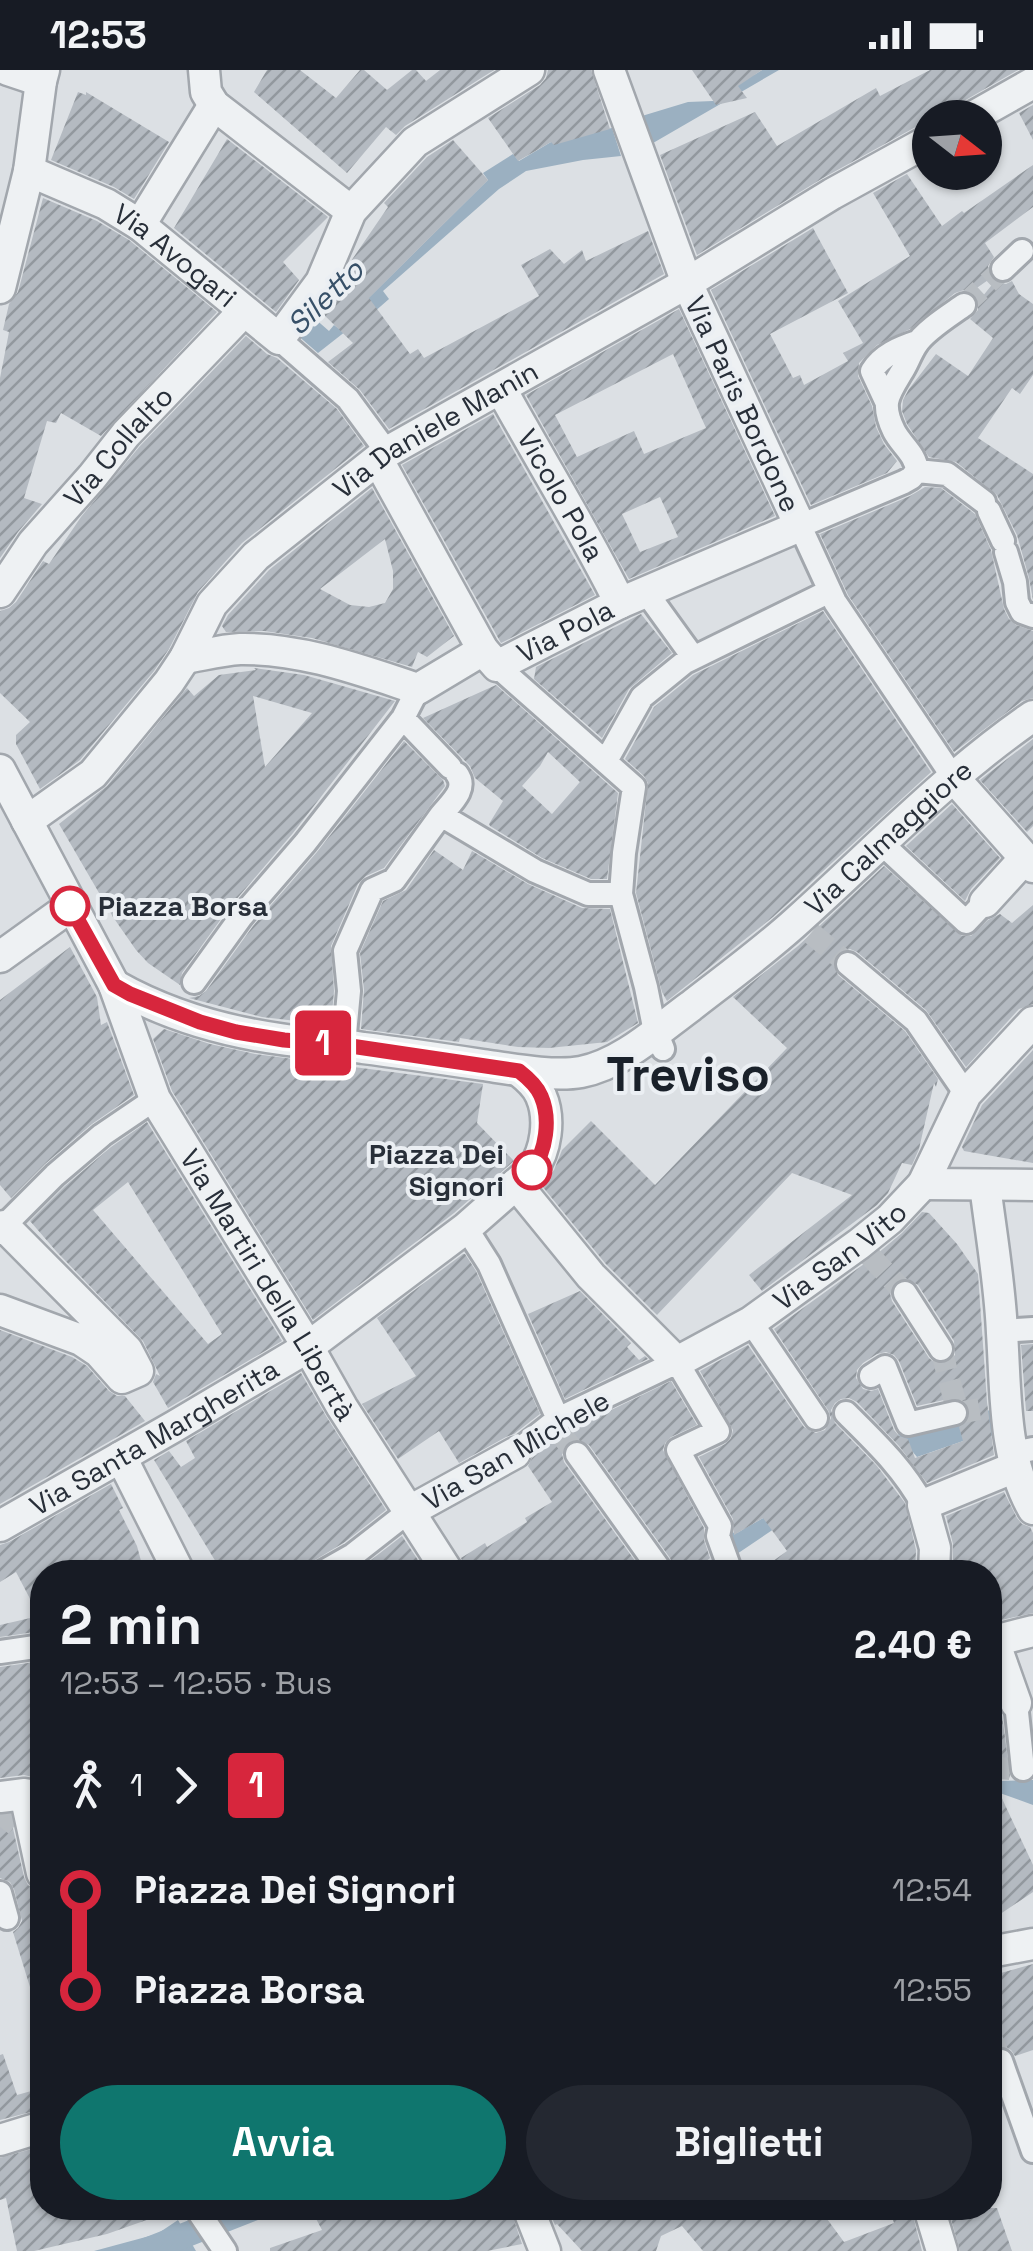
<!DOCTYPE html>
<html lang="it">
<head>
<meta charset="utf-8">
<style>
  :root { --surface:#171b24; --page:#242831; --text:#f1f3f6; --muted:#9ea1a6; --accent:#0f766e }
  body { margin:0; font-family:"Space Grotesk",sans-serif; background:var(--page); color:var(--text); height:100vh; display:flex; flex-direction:column; font-size:38px; white-space:nowrap }
  * { box-sizing:border-box; margin:0 }
  p { font-size:32px; color:var(--muted) }
  .icon { flex:none; width:55px; height:55px; fill:none; stroke:currentColor; stroke-width:2; stroke-linecap:round; stroke-linejoin:round }
  .map { position:relative; flex:1; overflow:hidden }
  .side { position:absolute; left:30px; top:1490px; width:972px; height:660px; display:flex; flex-direction:column; background:var(--surface); border-radius:40px; box-shadow:0 2px 8px #0004 }
  .side>* { flex:none }
  .badge { padding:0 20px; border-radius:8px; font-size:35px; line-height:65px }
  .needle { width:65px; rotate:107deg }
  .controls { position:absolute; left:912px; top:30px; display:grid; gap:20px }
  .controls a { display:grid; place-items:center; width:90px; height:90px; border-radius:50%; background:var(--surface); box-shadow:0 2px 8px #0004; font-size:50px }
  .map>.badge { position:absolute; translate:-50% -50%; box-shadow:0 0 0 5px #fff }
  .legs { display:flex; align-items:center; gap:15px; height:110px; padding:0 30px; font-size:32px }
  .legs p { margin-inline-start:auto }
  .head { display:flex; align-items:center; justify-content:space-between; height:170px; padding:0 30px }
  h1 { font-size:55px; font-weight:800; line-height:75px }
  .cta { display:flex; gap:20px; margin-top:auto; padding:20px 30px }
  .cta a { flex:1; height:115px; border-radius:60px; background:var(--accent); color:#fff; font-size:40px; font-weight:800; line-height:115px; text-align:center }
  .cta a+a { background:var(--page); color:var(--text) }
  ul { padding:0 30px; list-style:none }
  li { display:flex; align-items:center; gap:35px; height:100px; font-size:38px }
  li i { display:grid; place-items:center; width:15px; height:100%; margin:0 12px; background:currentColor }
  li i::after { content:''; width:25px; height:25px; margin:-12px; border:8px solid; border-radius:50%; background:var(--surface) }
  li p { margin-inline-start:auto }
  li:first-child i { background:linear-gradient(#0000 50%,currentColor 0) }
  li:last-child i { background:linear-gradient(currentColor 50%,#0000 0) }
  .status { display:flex; justify-content:space-between; align-items:center; height:70px; padding:0 50px; background:var(--surface); direction:ltr }
  .status svg { height:28px; fill:currentColor }
  .map>svg:first-child { display:block }
  .water { fill:#9bb0c1 }
  .lines { fill:none; stroke-linecap:round; stroke-linejoin:round }
  .canal { stroke:#9bb0c1; stroke-width:25 }
  .building { fill:url(#building-hatch); fill-rule:evenodd }
  .pedestrian-tunnel { stroke:#b8bdc2; stroke-width:22; stroke-dasharray:22 11; stroke-linecap:butt }
  .pedestrian-casing { stroke:#a2a7ad; stroke-width:28 }
  .minor-casing { stroke:#a2a7ad; stroke-width:35 }
  .pedestrian { stroke:#eef1f3; stroke-width:22 }
  .minor { stroke:#eef1f3; stroke-width:30 }
  .line-1-casing { stroke:#fff; stroke-width:22 }
  .line-1 { stroke:#d7263d; stroke-width:15 }
  .stop-1-dot { fill:#fff; stroke:#d7263d; stroke-width:5 }
  .labels { text-anchor:middle; dominant-baseline:central; stroke-width:8; stroke-linejoin:round; paint-order:stroke }
  .street-label { font-size:28px; fill:#282f39; stroke:#ebeff3 }
  .stop-label { font-size:28px; font-weight:bold; fill:#282f39; stroke:#ebeff3; text-anchor:start }
  .water-label { font-size:30px; font-style:italic; fill:#375068; stroke:#ebeff3 }
  .town-label { font-size:48px; font-weight:bold; fill:#1a212a; stroke:#ebeff3 }
</style>
</head>
<body>
<div class="status"><b>12:53</b><svg viewBox="0 0 49 12"><path d="M0 12V9h3v3zM5 12V6h3v6zM10 12V3h3v9zM15 12V0h3v12zM26 1h20v11H26zM47 4h2v5h-2z"/></svg></div>
<div class="map">
<svg width="1033" height="2181" viewBox="0 0 1033 2181">
  <defs>
    <pattern id="building-hatch" width="6" height="6" patternUnits="userSpaceOnUse" patternTransform="scale(2.5)"><rect width="6" height="6" fill="#b4bac1"/><path d="M-1 1l2-2M0 6l6-6M5 7l2-2" fill="none" stroke="#92989e"/></pattern>
  </defs>
  <rect width="100%" height="100%" fill="#dce0e4"/>
  <path class="water" d="M 762,0 L 779,0 L 641,80 L 632,49 L 688,32 L 713,31 L 750,3 L 754,5 Z
    M 612,58 L 621,86 L 583,90 L 526,101 L 499,119 L 383,221 L 389,229 L 357,257 L 355,254 L 318,283 L 296,264 L 313,247 L 329,261 L 334,255 L 338,258 L 488,110 L 483,103 L 513,84 L 519,91 L 551,72 Z
    M 1002,1337 L 1003,1364 L 969,1369 L 917,1387 L 898,1364 Z
    M 811,1434 L 731,1488 L 728,1462 L 737,1463 L 782,1437 Z
    M 1033,1710 L 1033,1735 L 997,1722 L 998,1711 Z
    M 201,2138 L 287,2138 L 221,2162 Z
    M 178,2150 L 196,2181 L 94,2181 L 157,2164 Z"/>
  <g class="lines">
    <path class="canal" d="M 145,2181 L 254,2138"/>
  </g>
  <path class="building" d="M 267,0 L 300,0 L 336,28 L 360,0 L 364,0 L 387,20 L 412,0 L 416,0 L 426,11 L 440,0 L 494,0 L 405,56 L 396,65 L 386,57 L 347,103 L 254,22 Z
    M 548,0 L 591,0 L 610,59 L 554,75 L 551,72 L 518,91 L 488,48 L 540,15 L 546,8 Z
    M 692,0 L 762,0 L 738,16 L 747,28 L 716,35 Z
    M 930,0 L 1018,0 L 962,32 L 955,38 L 952,48 L 930,48 L 930,51 L 921,54 L 823,108 L 697,185 L 660,85 L 755,42 L 777,76 L 876,18 L 880,26 Z
    M 78,22 L 86,25 L 86,22 L 169,72 L 134,129 L 114,117 L 51,90 Z
    M 1033,35 L 1033,70 L 1019,43 Z
    M 227,69 L 328,147 L 283,192 L 299,210 L 276,242 L 174,158 Z
    M 453,70 L 488,110 L 369,228 L 410,284 L 418,279 L 424,288 L 539,226 L 521,195 L 550,179 L 564,194 L 582,180 L 586,191 L 648,161 L 664,204 L 389,359 L 360,320 L 328,292 L 353,273 L 322,243 L 338,220 L 349,194 L 388,137 L 384,133 L 427,87 Z
    M 1033,95 L 1033,137 L 985,173 L 994,187 L 988,196 L 991,208 L 971,222 L 964,220 L 955,223 L 910,259 L 877,275 L 859,293 L 858,306 L 872,336 L 876,357 L 884,374 L 897,391 L 887,403 L 811,435 L 711,220 L 813,158 L 848,223 L 770,264 L 793,308 L 800,305 L 804,315 L 848,291 L 843,283 L 863,273 L 838,231 L 910,186 L 873,123 L 907,104 L 942,156 L 962,141 L 964,143 Z
    M 43,128 L 97,151 L 129,170 L 217,242 L 101,366 L 61,343 L 56,353 L 47,351 L 24,428 L 42,434 L 18,462 L 0,488 L 0,308 L 9,262 L 3,260 L 9,234 L 18,222 Z
    M 995,211 L 1006,214 L 1012,211 L 1019,224 L 1033,234 L 1033,305 L 1020,324 L 1012,318 L 978,368 L 1033,404 L 1033,530 L 1029,508 L 1017,465 L 997,425 L 956,392 L 929,387 L 907,354 L 902,341 L 903,330 L 909,319 L 936,284 L 968,306 L 993,268 L 970,249 L 978,240 L 978,232 Z
    M 679,239 L 775,446 L 629,509 L 526,325 ZM 673,284 L 706,358 L 644,384 L 634,361 L 577,387 L 555,345 ZM 660,427 L 678,467 L 640,482 L 622,444 Z
    M 246,266 L 267,284 L 277,288 L 337,339 L 364,376 L 242,473 L 198,522 L 169,579 L 154,601 L 80,690 L 40,719 L 16,674 L 16,665 L 30,652 L 0,623 L 0,541 L 9,538 L 16,532 L 43,491 L 49,494 L 81,447 L 140,376 Z
    M 493,344 L 595,525 L 501,573 L 402,395 Z
    M 925,417 L 941,418 L 975,444 L 991,480 L 1004,539 L 1009,549 L 1016,555 L 1033,561 L 1033,628 L 1022,631 L 954,682 L 848,525 L 820,464 L 910,426 Z
    M 372,418 L 454,566 L 427,587 L 418,582 L 412,597 L 312,568 L 264,561 L 226,562 L 222,556 L 228,545 L 269,500 ZM 385,469 L 393,501 L 393,519 L 385,533 L 369,537 L 350,535 L 320,519 Z
    M 823,541 L 931,702 L 773,847 L 667,931 L 662,922 L 636,823 L 648,713 L 644,706 L 625,689 L 654,637 L 693,605 Z
    M 641,544 L 672,583 L 629,619 L 602,668 L 534,609 L 536,597 Z
    M 254,598 L 304,605 L 395,631 L 293,763 L 229,838 L 182,903 L 180,915 L 148,893 L 136,880 L 113,847 L 59,754 L 107,716 L 187,618 L 194,626 L 219,605 L 256,600 ZM 253,626 L 312,643 L 265,697 Z
    M 496,615 L 618,723 L 607,809 L 591,809 L 542,788 L 490,756 L 489,754 L 503,731 L 475,708 L 470,696 L 423,648 ZM 548,682 L 580,712 L 552,744 L 522,716 L 540,696 Z
    M 1033,669 L 1033,756 L 1027,762 L 980,710 Z
    M 404,671 L 443,710 L 445,716 L 384,798 L 366,806 L 358,814 L 331,876 L 334,921 L 331,955 L 262,947 L 189,928 L 199,926 L 206,921 L 253,856 L 317,782 Z
    M 952,734 L 1000,788 L 971,819 L 965,831 L 906,776 Z
    M 434,780 L 463,800 L 472,781 L 528,814 L 582,838 L 610,839 L 638,953 L 607,972 L 549,978 L 518,977 L 460,968 L 459,972 L 361,959 L 364,920 L 360,883 L 383,831 L 406,820 Z
    M 884,796 L 962,866 L 971,866 L 988,850 L 1000,844 L 1012,853 L 1033,835 L 1033,934 L 1019,939 L 966,997 L 926,940 L 857,882 L 850,879 L 837,884 L 833,892 L 838,905 L 905,961 L 938,1009 L 936,1017 L 934,1013 L 919,1079 L 912,1095 L 902,1093 L 888,1123 L 877,1135 L 762,1221 L 749,1205 L 852,1125 L 792,1103 L 657,1245 L 605,1193 L 542,1116 L 554,1100 L 562,1080 L 591,1051 L 655,1115 L 787,978 L 733,927 L 798,876 Z
    M 70,877 L 97,927 L 101,955 L 107,952 L 134,1025 L 92,1054 L 45,1094 L 11,1128 L 0,1115 L 0,930 Z
    M 164,959 L 210,974 L 255,984 L 483,1014 L 477,1053 L 514,1091 L 454,1143 L 313,1250 L 172,1021 L 153,969 Z
    M 1033,980 L 1033,1093 L 964,1081 L 962,1077 L 982,1035 Z
    M 147,1052 L 282,1271 L 168,1338 L 153,1312 L 156,1304 L 160,1306 L 143,1271 L 56,1181 L 30,1151 L 65,1116 L 111,1077 ZM 128,1112 L 222,1264 L 208,1274 L 93,1140 Z
    M 922,1142 L 929,1143 L 957,1174 L 978,1204 L 987,1332 L 994,1385 L 927,1413 L 899,1376 L 857,1332 L 849,1328 L 841,1329 L 835,1333 L 831,1340 L 835,1353 L 877,1396 L 905,1433 L 916,1480 L 915,1502 L 758,1502 L 787,1481 L 763,1448 L 734,1465 L 733,1449 L 699,1387 L 725,1374 L 731,1368 L 733,1360 L 700,1301 L 748,1275 L 804,1357 L 816,1363 L 825,1360 L 831,1348 L 828,1340 L 774,1259 L 871,1189 L 902,1163 ZM 905,1208 L 918,1215 L 954,1271 L 955,1285 L 948,1292 L 935,1293 L 929,1288 L 892,1231 L 890,1223 L 892,1215 L 898,1210 ZM 886,1282 L 894,1285 L 899,1291 L 917,1336 L 953,1328 L 960,1329 L 966,1334 L 970,1341 L 969,1348 L 959,1357 L 963,1371 L 915,1388 L 908,1369 L 899,1366 L 894,1360 L 878,1319 L 871,1321 L 863,1319 L 856,1308 L 857,1300 L 863,1293 L 877,1284 Z
    M 463,1184 L 465,1184 L 476,1201 L 540,1344 L 514,1364 L 506,1367 L 459,1393 L 439,1361 L 398,1389 L 362,1334 L 416,1306 L 377,1248 Z
    M 580,1221 L 631,1273 L 627,1277 L 639,1290 L 645,1286 L 648,1289 L 565,1329 L 528,1244 Z
    M 0,1260 L 72,1287 L 87,1296 L 109,1321 L 117,1326 L 125,1326 L 145,1351 L 0,1434 Z
    M 1033,1274 L 1033,1341 L 1026,1341 L 1021,1275 Z
    M 301,1303 L 326,1346 L 386,1440 L 345,1472 L 315,1490 L 310,1495 L 308,1502 L 222,1502 L 154,1390 L 169,1381 L 181,1397 L 195,1388 L 186,1371 Z
    M 671,1311 L 697,1355 L 671,1367 L 665,1373 L 663,1380 L 704,1458 L 704,1470 L 710,1488 L 694,1502 L 672,1502 L 673,1495 L 670,1488 L 589,1375 L 576,1369 L 569,1371 L 564,1377 L 562,1384 L 564,1392 L 643,1502 L 467,1502 L 461,1488 L 485,1473 L 487,1477 L 527,1452 L 525,1448 L 552,1432 L 528,1396 L 532,1388 L 566,1362 Z
    M 111,1414 L 123,1438 L 119,1440 L 137,1476 L 144,1502 L 42,1502 L 42,1561 L 0,1567 L 0,1555 L 39,1546 L 16,1502 L 0,1512 L 0,1475 L 9,1472 Z
    M 1004,1422 L 1017,1448 L 1022,1454 L 1030,1457 L 1033,1463 L 1033,1543 L 997,1551 L 990,1550 L 990,1502 L 953,1502 L 953,1474 L 946,1446 Z
    M 402,1466 L 426,1502 L 353,1502 L 362,1497 Z
    M 42,1591 L 42,1714 L 33,1707 L 24,1705 L 0,1708 L 0,1597 Z
    M 990,1616 L 1002,1645 L 1010,1705 L 1009,1709 L 992,1707 L 1033,1795 L 1033,1822 L 990,1851 Z
    M 0,1745 L 10,1745 L 24,1807 L 28,1815 L 35,1820 L 42,1821 L 42,1942 L 38,1943 L 13,1862 L 18,1858 L 22,1851 L 14,1819 L 10,1812 L 0,1808 Z
    M 1033,1894 L 1033,1980 L 1015,1986 L 1011,1980 L 1005,1977 L 997,1977 L 990,1981 L 990,1957 L 1002,1952 L 990,1917 L 990,1906 Z
    M 3,1984 L 17,2025 L 42,2018 L 42,2039 L 0,2050 L 0,1985 Z
    M 42,2076 L 42,2138 L 171,2138 L 172,2141 L 107,2164 L 34,2181 L 17,2181 L 6,2128 L 0,2130 L 0,2088 Z
    M 326,2138 L 510,2138 L 522,2174 L 487,2181 L 270,2181 L 270,2178 L 322,2160 L 313,2143 Z
    M 548,2138 L 819,2138 L 844,2172 L 894,2153 L 889,2138 L 911,2138 L 922,2181 L 703,2181 L 682,2156 L 661,2166 L 656,2181 L 582,2181 L 557,2154 L 555,2155 Z
    M 948,2138 L 997,2138 L 1012,2181 L 960,2181 Z"/>
  <g class="lines">
    <path class="pedestrian-tunnel" d="M 964,235 L 1003,199
      M 811,863 L 848,894
      M 869,1185 L 905,1223
      M 941,1279 L 958,1343 L 1002,1335
      M 557,1360 L 577,1384
      M 990,1697 L 1010,1699
      M 0,1757 L 25,1724
      M 990,1965 L 1001,1991"/>
    <g class="pedestrian-casing">
      <path id="pedestrian" d="M 1003,199 L 1022,181
        M 279,269 L 348,329 L 387,382
        M 886,331 L 872,301 C 882,285 899,278 917,272
        M 917,401 L 911,408 L 904,412 L 800,456 L 835,532 L 953,707
        M 917,401 C 916,384 901,375 894,361 C 881,334 887,326 901,303 C 907,294 910,284 916,275 C 924,261 950,245 964,235
        M 917,401 L 947,404 L 984,432
        M 989,441 L 1003,471
        M 1006,482 L 1015,512 L 1017,532 L 1022,542 L 1033,546
        M 646,522 L 693,587
        M 497,596 L 634,717 L 624,783 L 621,824 L 646,917 L 654,957 L 663,979
        M 403,648 L 450,697
        M 606,691 L 642,627 L 685,592 L 830,521
        M 457,704 C 468,719 451,733 441,745 L 535,801 L 588,824 L 621,824
        M 880,772 L 966,852 L 985,832
        M 848,894 L 916,951 L 966,1024
        M 194,912 L 241,847 L 305,773 L 403,648 L 418,619
        M 344,975 L 349,921 L 345,881 L 372,820 L 394,810 L 441,745
        M 4,1156 L 55,1105 L 102,1065 L 155,1029
        M 466,1158 L 489,1194 L 558,1349
        M 905,1223 L 941,1279
        M 751,1252 L 816,1348
        M 1002,1261 L 1033,1259
        M 871,1306 L 885,1297 L 908,1354 L 955,1343
        M 846,1343 C 875,1372 903,1398 923,1435
        M 515,1383 L 558,1349 L 677,1292 L 718,1361 L 678,1380 L 720,1456 L 718,1466 L 731,1502
        M 1013,1383 L 1033,1379
        M 577,1384 L 658,1497
        M 323,1502 L 353,1485 L 408,1442
        M 0,1582 L 42,1576
        M 1016,1633 L 1023,1699
        M 0,1823 L 7,1848
        M 1001,1991 L 1033,2081
        M 196,2138 L 225,2181"/>
    </g>
    <g class="minor-casing">
      <g id="minor">
        <path d="M 8,0 L 41,11 L 44,0"/>
        <path d="M 204,0 L 206,22 L 214,35 L 351,141"/>
        <path d="M 971,48 L 1033,13"/>
        <path id="s1" d="M 29,101 L 106,134 L 140,155 L 279,269 L 321,212 L 351,141 L 415,72 L 529,0"/>
        <path d="M 140,155 L 214,35"/>
        <path d="M 0,218 L 29,101 L 41,11"/>
        <path id="s2" d="M 501,319 C 540,390 584,460 620,533"/>
        <path id="s3" d="M 378,390 L 483,580 L 497,596 L 620,533 L 800,456 L 687,213 L 609,0"/>
        <path id="s4" d="M 0,522 L 33,473 L 92,407 L 126,364 L 244,241"/>
        <path d="M 185,588 C 203,585 222,580 240,579 C 302,578 360,600 418,619 L 483,580"/>
        <path id="s5" d="M 0,700 L 114,915 L 155,1029 L 308,1277 L 342,1337 L 448,1502"/>
        <path d="M 953,707 L 1033,797"/>
        <path id="s6" d="M 27,751 L 93,704 L 169,612 L 185,588 L 212,534 L 256,486 L 387,382 L 687,213 L 832,124 L 930,70"/>
        <path d="M 985,832 L 1025,788"/>
        <path d="M 0,887 L 71,836"/>
        <path id="s7" d="M 114,915 C 165,944 222,961 280,969 C 307,973 335,973 363,978 C 403,983 443,989 483,995 C 511,999 554,1007 581,1002 C 622,994 658,960 691,936 C 727,908 764,881 798,850 C 876,780 946,706 1033,646"/>
        <path id="s8" d="M 516,1114 L 591,1206 L 677,1292 L 751,1252 L 859,1174 L 890,1149 L 923,1114 L 966,1024 L 1033,952"/>
        <path d="M 923,1114 L 1033,1115"/>
        <path d="M 985,1115 C 991,1164 1000,1214 1002,1263 C 1006,1321 1003,1387 1033,1439"/>
        <path d="M 0,1159 L 4,1156 L 127,1280 L 138,1301 L 122,1308 L 99,1282 L 81,1270 L 0,1240"/>
        <path d="M 121,1387 L 179,1502"/>
        <path d="M 408,1442 L 515,1383"/>
        <path id="s9" d="M 0,1456 L 175,1356 L 308,1277 L 466,1158 L 532,1100 C 546,1081 551,1049 541,1026 C 537,1016 528,1008 519,1001"/>
        <path d="M 934,1502 L 935,1478 L 923,1435 L 1015,1397"/>
        <path d="M 990,1568 L 994,1571 L 1016,1633"/>
        <path d="M 994,1571 L 1033,1561"/>
        <path d="M 0,1727 L 25,1724 L 42,1803"/>
        <path d="M 990,1882 L 1033,1874"/>
        <path d="M 0,2070 L 42,2057"/>
        <path d="M 528,2138 L 545,2181"/>
        <path d="M 929,2138 L 942,2181"/>
      </g>
    </g>
    <use href="#pedestrian" class="pedestrian"/>
    <use href="#minor" class="minor"/>
  </g>
  <g class="lines">
    <g class="line-1-casing">
      <path id="line-1" d="M 70,836 L 114,915 L 130,924 L 200,952 L 236,962 L 284,970 L 344,975 L 519,1001 C 528,1008 537,1016 541,1026 C 551,1049 546,1081 532,1100"/>
    </g>
    <use href="#line-1" class="line-1"/>
  </g>
  <g class="stop-1-dot">
    <circle cx="70" cy="836" r="18"/>
    <circle cx="532" cy="1100" r="18"/>
  </g>
  <g class="labels">
    <g class="street-label">
      <text stroke="none"><textPath href="#s1" startOffset="170">Via Avogari</textPath></text>
      <text transform="translate(743 334) rotate(65)">Via Paris Bordone</text>
      <text stroke="none"><textPath href="#s6" startOffset="575">Via Daniele Manin</textPath></text>
      <text stroke="none"><textPath href="#s4" startOffset="188">Via Collalto</textPath></text>
      <text stroke="none"><textPath href="#s2" startOffset="122">Vicolo Pola</textPath></text>
      <text stroke="none"><textPath href="#s3" startOffset="315">Via Pola</textPath></text>
      <text stroke="none"><textPath href="#s7" startOffset="868">Via Calmaggiore</textPath></text>
      <text stroke="none"><textPath href="#s8" startOffset="435">Via San Vito</textPath></text>
      <text stroke="none"><textPath href="#s5" startOffset="582">Via Martiri della Libertà</textPath></text>
      <text stroke="none"><textPath href="#s9" startOffset="178">Via Santa Margherita</textPath></text>
      <text transform="translate(516 1380) rotate(-30)">Via San Michele</text>
    </g>
    <g class="stop-label">
      <text x="98" y="836">Piazza Borsa</text>
      <text x="504" y="1084" text-anchor="end">Piazza Dei<tspan x="504" dy="32">Signori</tspan></text>
    </g>
    <g class="water-label">
      <text transform="translate(325 227) rotate(-44)">Siletto</text>
    </g>
    <g class="town-label">
      <text x="688" y="1004">Treviso</text>
    </g>
  </g>
</svg>
<div class="controls">
<a><svg class="needle" viewBox="-14 -14 28 28"><path d="M0-13l5 13h-10z" fill="#e53935"/><path d="M0 13l5-13h-10z" fill="#9ea1a6"/></svg></a>
</div>
<b class="badge" style="left:323px;top:973px;background:#d7263d;color:#fff">1</b>
<section class="side">
<div class="head"><div><h1>2 min</h1><p>12:53 – 12:55 · Bus</p></div><b>2.40 €</b></div>
<div class="legs"><svg class="icon" aria-label="walk" viewBox="0 0 24 24"><circle cx="13" cy="4" r="2"/><path d="M13 8l-2 6 4 7M11 14l-3 7M7 12l3-4h3l4 4"/></svg>1<svg class="icon" aria-label="forward" viewBox="0 0 24 24"><path d="M9 5l7 7-7 7"/></svg><b class="badge" style="background:#d7263d;color:#fff">1</b></div>
<ul>
<li><i style="color:#d7263d"></i><b>Piazza Dei Signori</b><p>12:54</p></li>
<li><i style="color:#d7263d"></i><b>Piazza Borsa</b><p>12:55</p></li>
</ul>
<div class="cta"><a>Avvia</a><a>Biglietti</a></div>
</section>
</div>
</body>
</html>
